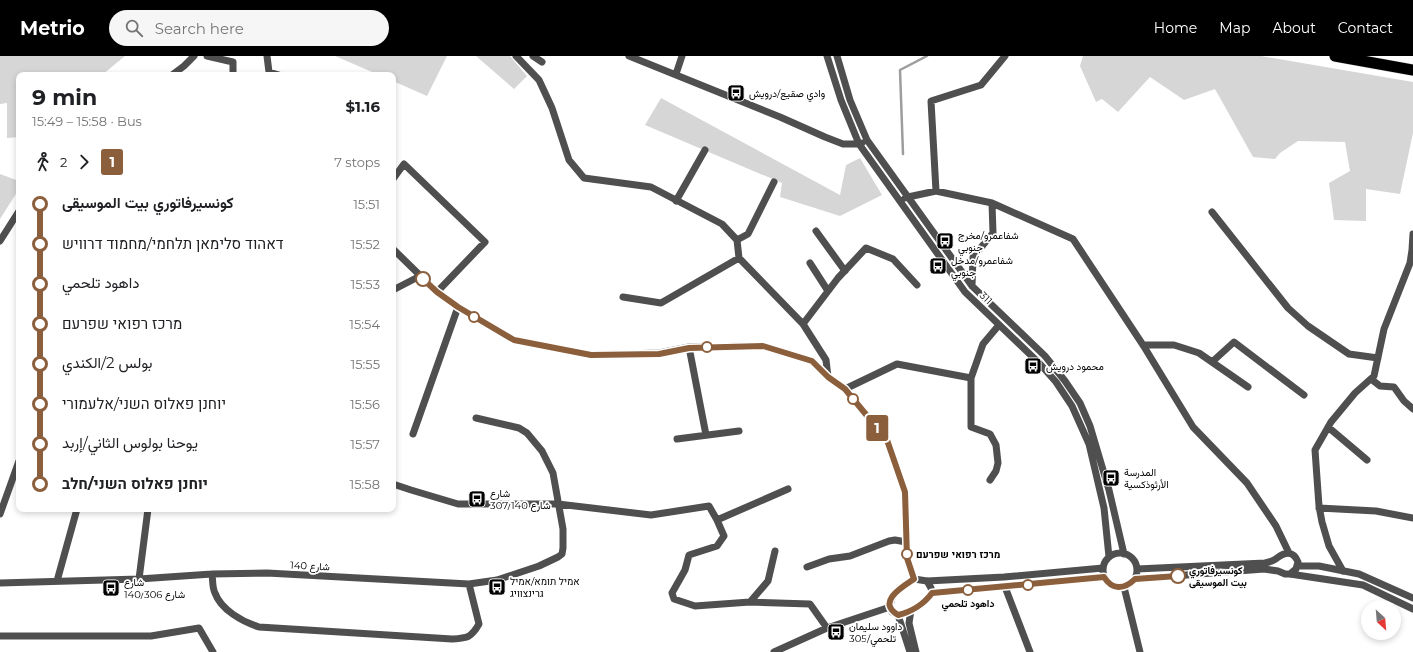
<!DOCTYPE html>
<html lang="en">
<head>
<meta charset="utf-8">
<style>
  :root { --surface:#fff; --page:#f6f6f6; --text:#202124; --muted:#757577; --accent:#000 }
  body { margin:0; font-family:Montserrat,Vazirmatn,Heebo,sans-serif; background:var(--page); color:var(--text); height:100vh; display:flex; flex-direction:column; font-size:15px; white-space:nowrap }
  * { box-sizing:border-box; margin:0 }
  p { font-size:13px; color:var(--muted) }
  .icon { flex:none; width:22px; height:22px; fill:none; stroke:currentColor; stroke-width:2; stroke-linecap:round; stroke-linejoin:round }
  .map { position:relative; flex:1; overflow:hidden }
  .side { position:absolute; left:16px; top:16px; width:380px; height:440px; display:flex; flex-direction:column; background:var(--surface); border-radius:8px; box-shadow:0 2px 6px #0003 }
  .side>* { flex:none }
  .badge { padding:0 8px; border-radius:3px; font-size:14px; line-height:26px }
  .needle { width:26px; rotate:154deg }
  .buttons { position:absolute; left:1361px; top:544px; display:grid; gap:8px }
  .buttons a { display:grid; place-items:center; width:40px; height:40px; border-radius:50%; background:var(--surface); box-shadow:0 2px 6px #0003; font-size:20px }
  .map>.badge { position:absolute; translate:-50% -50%; box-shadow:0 0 0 2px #fff }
  .legs { display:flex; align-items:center; gap:6px; height:44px; padding:0 16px; font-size:13px }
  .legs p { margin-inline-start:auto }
  .head { display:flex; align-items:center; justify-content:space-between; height:68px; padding:0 16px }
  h1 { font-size:22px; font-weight:700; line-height:30px }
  ul { padding:0 16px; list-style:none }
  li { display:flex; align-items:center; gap:14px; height:40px; font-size:15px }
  li i { display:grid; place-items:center; width:6px; height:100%; margin:0 5px; background:currentColor }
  li i::after { content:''; width:10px; height:10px; margin:-5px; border:3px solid; border-radius:50%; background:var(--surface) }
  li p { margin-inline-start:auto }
  li:first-child i { background:linear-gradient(#0000 50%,currentColor 0) }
  li:last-child i { background:linear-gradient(currentColor 50%,#0000 0) }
  header { display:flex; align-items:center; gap:24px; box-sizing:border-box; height:56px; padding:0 20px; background:var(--accent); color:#fff }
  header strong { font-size:19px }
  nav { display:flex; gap:22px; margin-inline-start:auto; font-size:14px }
  .search { width:280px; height:36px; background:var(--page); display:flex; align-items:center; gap:10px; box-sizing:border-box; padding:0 14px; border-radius:22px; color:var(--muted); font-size:15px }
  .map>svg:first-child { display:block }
  .green { fill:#d6d6d6 }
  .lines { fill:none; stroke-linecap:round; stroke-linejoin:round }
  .stream { stroke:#9d9d9d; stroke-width:2.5 }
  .highway-casing { stroke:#dbdbdb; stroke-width:12 }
  .minor { stroke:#4f4f4f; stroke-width:7 }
  .highway { stroke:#000; stroke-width:11 }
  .line-1-casing { stroke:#fff; stroke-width:9 }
  .line-1 { stroke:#8b5e3c; stroke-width:6 }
  .stop-1-dot { fill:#fff; stroke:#8b5e3c; stroke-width:2 }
  .labels { text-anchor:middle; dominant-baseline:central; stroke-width:3.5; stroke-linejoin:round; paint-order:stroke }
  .poi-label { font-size:10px; fill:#000; stroke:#fff; text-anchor:start }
  .street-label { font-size:10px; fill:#000; stroke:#fff }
  .stop-label { font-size:10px; font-weight:bold; fill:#000; stroke:#fff; text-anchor:start }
</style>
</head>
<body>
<header>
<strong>Metrio</strong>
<div class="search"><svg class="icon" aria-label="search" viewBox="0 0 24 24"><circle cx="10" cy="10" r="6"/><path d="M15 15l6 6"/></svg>Search here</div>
<nav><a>Home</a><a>Map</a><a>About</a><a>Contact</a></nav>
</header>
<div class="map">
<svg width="1413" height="596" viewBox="0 0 1413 596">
  <rect width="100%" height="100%" fill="#fff"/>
  <path class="green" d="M 0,0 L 125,0 L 102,19 L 19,19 L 19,81 L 7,82 L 7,47 L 0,48 Z
    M 335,0 L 447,0 L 427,40 L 393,25 L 393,19 L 379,19 Z
    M 476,0 L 510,0 L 527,20 L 514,33 Z
    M 1083,0 L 1261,0 L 1413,26 L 1413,77 L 1400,138 L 1366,133 L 1366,165 L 1334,164 L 1329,127 L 1350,115 L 1345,86 L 1298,85 L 1280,97 L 1275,103 L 1253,101 L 1215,33 L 1184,44 L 1150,21 L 1118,56 L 1102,43 L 1096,46 L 1080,10 Z
    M 661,42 L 840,139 L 846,109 L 860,102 L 882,139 L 840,160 L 780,141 L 782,127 L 645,69 Z
    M 0,118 L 19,125 L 19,133 L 0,163 Z"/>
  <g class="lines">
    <path class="stream" d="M 903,98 L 900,14 L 927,0"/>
    <g class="highway-casing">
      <path id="highway" d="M 1335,0 L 1413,14"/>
    </g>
    <path class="minor" d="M 207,0 L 233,6 L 233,19
      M 267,0 L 269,16 L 279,19
      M 516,0 L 539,24 L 552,52 L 569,104 L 584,122 L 651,131 L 722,168 L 737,184 L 739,202
      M 533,0 L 542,6
      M 629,0 L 780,61 L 825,81 L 843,88 L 859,88 L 862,87
      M 827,0 L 841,44 L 859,88 L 965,236 L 1040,308 L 1056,326 L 1072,350 L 1089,388 L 1104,452 L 1109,501
      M 837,0 L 850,44 L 867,84 L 972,230 L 1045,300 L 1065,325 L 1080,347 L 1090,370 L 1109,434 L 1124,498
      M 676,18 L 682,0
      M 172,19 L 184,10 L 194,0
      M 393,123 L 404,108 L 485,186 L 437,236
      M 936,135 L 931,45 L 981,29 L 1005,0
      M 905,142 L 908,141 L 936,135 L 992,147 L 1073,183 L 1143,289 L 1193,371 L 1247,427 L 1276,470 L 1289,497
      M 676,145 L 705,94
      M 1212,156 L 1288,252 L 1308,270 L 1349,298 L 1378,302
      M 816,175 L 845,215
      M 737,184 L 748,178 L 774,126
      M 0,185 L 19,155
      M 393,193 L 437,236 L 458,251 L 514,284 L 591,299 L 659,297 L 689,291 L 763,290 L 812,305 L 828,321 L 845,333 L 887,384 L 905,436 L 907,502 L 914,523
      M 810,207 L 828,235
      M 972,230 L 973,201 L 993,177 L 992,147
      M 393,234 L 420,220
      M 623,241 L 661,247 L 739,202 L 803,268 L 826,304 L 828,321
      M 803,268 L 838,222 L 866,192 L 893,203 L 917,229
      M 1143,289 L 1174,289 L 1199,297 L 1248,331
      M 689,291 L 706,379
      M 1212,306 L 1234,286 L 1304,339
      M 971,322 L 971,371 L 990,378 L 996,389 L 998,407 L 996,415 L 990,424
      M 1371,323 L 1380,330 L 1394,331 L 1404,345 L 1413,353
      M 845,333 L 897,308 L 971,322 L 983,288 L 999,269
      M 1328,371 L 1367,404
      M 413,378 L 458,251
      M 677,383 L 739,375
      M 393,428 L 411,434 L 458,448 L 558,448 L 651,459 L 709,450 L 717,464 L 788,433
      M 1319,452 L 1376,455 L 1413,462
      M 0,458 L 19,405
      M 717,464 L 724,480 L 717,490 L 689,499 L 685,514 L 672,537 L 674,543 L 695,550 L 750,546 L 810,548 L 827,572
      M1103 514a17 17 0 1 1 34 0a17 17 0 1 1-34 0Z
      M 1298,510 L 1319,510 L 1359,518 L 1413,542
      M 807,511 L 829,503 L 850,500 L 889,485 L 895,484 L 906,486
      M 1137,513 L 1265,507 C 1269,506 1274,505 1277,502 C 1285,496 1293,494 1298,506 L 1296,513 L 1290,518
      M 1343,515 L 1329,490 L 1322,466 L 1319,450 L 1315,394 L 1331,366 L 1355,337 L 1374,320 L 1384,273 L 1410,207 L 1412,194 L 1413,178
      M 212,518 C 213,524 212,531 215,537 C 221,554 243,566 259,571 L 452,583 C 467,582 471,582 479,568 L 469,528
      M 139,523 L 148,453
      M 1135,523 L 1264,513 L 1278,515 L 1285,518 L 1290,518 L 1363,529 L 1413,553
      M 57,525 L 77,453
      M 0,527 L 139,523 L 212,518 L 267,517 L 469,528 L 497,524 L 539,510 L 558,501 L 562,498 L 563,492 L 563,473 L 553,417 L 542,395 L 527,377 L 519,372 L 476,362
      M 1005,531 L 1030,596
      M 1124,531 L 1140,596
      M 932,537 L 1104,521
      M 750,546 L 768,525 L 775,495
      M 911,554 L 909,567 L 916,596
      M 898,559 C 911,556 924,548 932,537 L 931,532 L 927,525
      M 0,580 L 151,580 L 199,572 L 213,596
      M 774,596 L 827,572 L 890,551
      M 910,596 L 898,559 L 892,556 C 885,540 902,531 914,523 L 927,525 L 1004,521 L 1103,512"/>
    <use href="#highway" class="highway"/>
  </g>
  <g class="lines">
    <g class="line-1-casing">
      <path id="line-1" d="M 423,223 L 437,236 L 458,251 L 514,284 L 591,299 L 659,298 L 689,292 L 763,290 L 812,305 L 828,321 L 845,333 L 887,384 L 905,436 L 907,502 L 914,523 C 902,531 876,546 898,559 C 911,556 924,548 932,537 L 1104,521 C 1112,534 1124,534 1135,523 L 1178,520"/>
    </g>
    <use href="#line-1" class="line-1"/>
  </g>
  <defs>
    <g id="bus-square" transform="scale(0.9)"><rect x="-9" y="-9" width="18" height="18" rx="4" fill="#000" stroke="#fff"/><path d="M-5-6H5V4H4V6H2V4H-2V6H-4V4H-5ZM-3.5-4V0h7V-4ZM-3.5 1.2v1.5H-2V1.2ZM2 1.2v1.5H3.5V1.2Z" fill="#fff"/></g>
  </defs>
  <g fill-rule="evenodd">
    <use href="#bus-square" x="736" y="37"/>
    <use href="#bus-square" x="945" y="185"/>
    <use href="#bus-square" x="938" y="210"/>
    <use href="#bus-square" x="1033" y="310"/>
    <use href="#bus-square" x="1111" y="422"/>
    <use href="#bus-square" x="477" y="443"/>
    <use href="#bus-square" x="497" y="531"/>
    <use href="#bus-square" x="111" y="532"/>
    <use href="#bus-square" x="836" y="576"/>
  </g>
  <g class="stop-1-dot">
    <circle cx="423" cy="223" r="7"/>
    <circle cx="474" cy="261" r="5"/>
    <circle cx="707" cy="291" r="5"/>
    <circle cx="853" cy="343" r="5"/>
    <circle cx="907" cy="498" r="5"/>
    <circle cx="1178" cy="520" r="7"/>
    <circle cx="1028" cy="529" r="5"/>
    <circle cx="968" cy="534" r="5"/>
  </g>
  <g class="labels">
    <g class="poi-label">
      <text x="749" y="37">وادي صقيع/درويش</text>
      <text x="958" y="179">شفاعمرو/مخرج<tspan x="958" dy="12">جنوبي</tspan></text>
      <text x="951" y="204">شفاعمرو/مدخل<tspan x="951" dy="12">جنوبي</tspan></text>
      <text x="1046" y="310">محمود درويش</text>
      <text x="1124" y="416">المدرسة<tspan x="1124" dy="12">الأرثوذكسية</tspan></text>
      <text x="490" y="437">شارع<tspan x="490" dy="12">307/شارع 140</tspan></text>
      <text x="510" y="525">אמיל תומא/אמיל<tspan x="510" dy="12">גרינצוויג</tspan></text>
      <text x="124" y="526">شارع<tspan x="124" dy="12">140/شارع 306</tspan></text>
      <text x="849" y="570">داوود سليمان<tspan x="849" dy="12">تلحمي/305</tspan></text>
    </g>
    <g class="street-label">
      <text transform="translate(986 242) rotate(45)">311</text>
      <text transform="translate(310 510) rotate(3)">شارع 140</text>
    </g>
    <g class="stop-label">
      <text x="916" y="498">מרכז רפואי שפרעם</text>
      <text x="1189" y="514">كونسيرفاتوري<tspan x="1189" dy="12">بيت الموسيقى</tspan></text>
      <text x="968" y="547" text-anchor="middle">داهود تلحمي</text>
    </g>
  </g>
</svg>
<div class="buttons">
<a><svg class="needle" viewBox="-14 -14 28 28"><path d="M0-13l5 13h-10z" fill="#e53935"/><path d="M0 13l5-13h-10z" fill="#757577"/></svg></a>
</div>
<b class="badge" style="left:877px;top:372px;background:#8b5e3c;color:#fff">1</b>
<section class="side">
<div class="head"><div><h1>9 min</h1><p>15:49 – 15:58 · Bus</p></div><b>$1.16</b></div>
<div class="legs"><svg class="icon" aria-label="walk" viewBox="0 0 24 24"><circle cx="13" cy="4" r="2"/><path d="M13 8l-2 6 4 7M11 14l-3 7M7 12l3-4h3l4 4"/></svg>2<svg class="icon" aria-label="forward" viewBox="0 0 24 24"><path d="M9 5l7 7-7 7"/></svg><b class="badge" style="background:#8b5e3c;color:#fff">1</b><p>7 stops</p></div>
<ul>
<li><i style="color:#8b5e3c"></i><b>كونسيرفاتوري بيت الموسيقى</b><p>15:51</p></li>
<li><i style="color:#8b5e3c"></i><span>דאהוד סלימאן תלחמי/מחמוד דרוויש</span><p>15:52</p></li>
<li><i style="color:#8b5e3c"></i><span>داهود تلحمي</span><p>15:53</p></li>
<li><i style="color:#8b5e3c"></i><span>מרכז רפואי שפרעם</span><p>15:54</p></li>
<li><i style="color:#8b5e3c"></i><span>بولس 2/الكندي</span><p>15:55</p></li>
<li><i style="color:#8b5e3c"></i><span>יוחנן פאלוס השני/אלעמורי</span><p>15:56</p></li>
<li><i style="color:#8b5e3c"></i><span>يوحنا بولوس الثاني/إربد</span><p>15:57</p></li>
<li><i style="color:#8b5e3c"></i><b>יוחנן פאלוס השני/חלב</b><p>15:58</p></li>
</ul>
</section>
</div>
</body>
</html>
